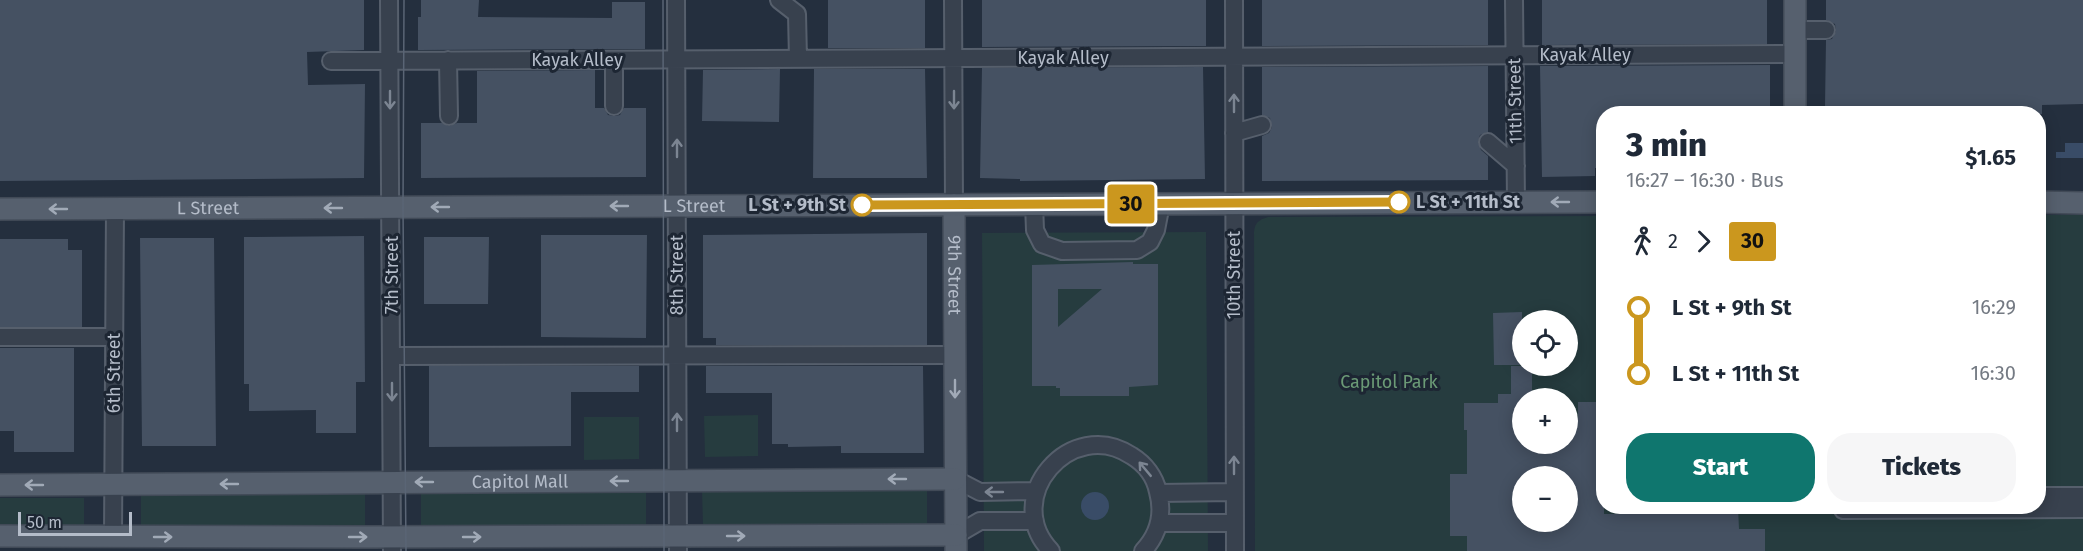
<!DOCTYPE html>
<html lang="en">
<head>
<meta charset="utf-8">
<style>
  :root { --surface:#fff; --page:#f6f6f7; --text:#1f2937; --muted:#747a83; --accent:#0f766e }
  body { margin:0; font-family:"Fira Sans",sans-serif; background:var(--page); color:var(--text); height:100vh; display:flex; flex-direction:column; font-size:22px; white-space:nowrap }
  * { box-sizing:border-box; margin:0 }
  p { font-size:20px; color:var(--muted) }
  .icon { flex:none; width:33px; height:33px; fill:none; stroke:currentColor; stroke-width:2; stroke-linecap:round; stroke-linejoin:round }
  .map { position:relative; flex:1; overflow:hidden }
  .sheet { position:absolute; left:1596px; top:106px; width:450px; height:408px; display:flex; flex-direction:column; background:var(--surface); border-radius:24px; box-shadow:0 3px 15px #0003 }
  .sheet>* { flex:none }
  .badge { padding:0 12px; border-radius:4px; font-size:21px; line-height:39px }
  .buttons { position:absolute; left:1512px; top:310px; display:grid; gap:12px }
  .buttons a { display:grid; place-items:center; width:66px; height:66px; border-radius:50%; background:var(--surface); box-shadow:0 3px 15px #0003; font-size:30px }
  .scale { position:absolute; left:18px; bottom:15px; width:114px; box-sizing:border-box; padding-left:6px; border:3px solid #b4bcc9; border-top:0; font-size:16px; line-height:21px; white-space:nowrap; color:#b4bcc9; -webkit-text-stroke:4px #1d2633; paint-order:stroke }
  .map>.badge { position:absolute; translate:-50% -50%; box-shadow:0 0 0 3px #fff }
  .legs { display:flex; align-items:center; gap:9px; height:66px; padding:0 30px; font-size:20px }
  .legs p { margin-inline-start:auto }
  .summary { display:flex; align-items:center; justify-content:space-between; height:102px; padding:0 30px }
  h1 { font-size:33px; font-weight:800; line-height:45px }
  .primary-button { display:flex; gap:12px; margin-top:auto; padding:12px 30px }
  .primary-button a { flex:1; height:69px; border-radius:24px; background:var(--accent); color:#fff; font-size:24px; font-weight:800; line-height:69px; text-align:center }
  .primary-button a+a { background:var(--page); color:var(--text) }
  ul { padding:0 30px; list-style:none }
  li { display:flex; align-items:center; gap:21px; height:66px; font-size:22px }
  li i { display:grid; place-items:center; width:9px; height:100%; margin:0 8px; background:currentColor }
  li i::after { content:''; width:15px; height:15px; margin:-8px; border:4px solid; border-radius:50%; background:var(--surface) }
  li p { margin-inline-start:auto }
  li:first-child i { background:linear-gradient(#0000 50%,currentColor 0) }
  li:last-child i { background:linear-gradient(currentColor 50%,#0000 0) }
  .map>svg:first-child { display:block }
  .green { fill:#263c3f; fill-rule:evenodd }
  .water { fill:#394c67 }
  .building { fill:#455162; fill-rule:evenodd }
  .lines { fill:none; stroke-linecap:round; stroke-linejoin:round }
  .minor-casing { stroke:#565f6c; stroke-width:20 }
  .major-casing { stroke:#414a57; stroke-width:24 }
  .minor { stroke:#38414e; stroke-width:16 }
  .major { stroke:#56606e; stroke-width:21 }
  .tram { stroke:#5a6575; stroke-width:1.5 }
  .oneway { stroke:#7c8592 }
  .oneway2 { stroke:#a1aab7 }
  .line-1-casing { stroke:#fff; stroke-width:14 }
  .line-1 { stroke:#cb971e; stroke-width:9 }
  .stop-1-dot { fill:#fff; stroke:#cb971e; stroke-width:3 }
  .labels { text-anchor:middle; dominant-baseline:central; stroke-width:6; stroke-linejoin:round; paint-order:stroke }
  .street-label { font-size:18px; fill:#b4bcc9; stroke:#1d2633 }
  .stop-label { font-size:18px; font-weight:bold; fill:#b4bcc9; stroke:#1d2633; text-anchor:start }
  .park-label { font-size:18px; fill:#6b9a76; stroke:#1d2633 }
</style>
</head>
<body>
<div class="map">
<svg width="2083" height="551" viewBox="0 0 2083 551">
  <rect width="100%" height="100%" fill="#242f3e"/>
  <path class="green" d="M 2039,215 L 2083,215 L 2083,551 L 1255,551 L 1254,232 C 1255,223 1258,220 1268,217 L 1603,216 L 1604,507 L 2038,507 ZM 1522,321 L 1568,321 L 1568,366 L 1522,366 ZM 1522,399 L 1568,399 L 1568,444 L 1522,444 ZM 1522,477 L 1568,477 L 1568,522 L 1522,522 Z
    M 1206,232 L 1208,551 L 984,551 L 982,233 Z
    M 758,415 L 758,456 L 705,457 L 704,416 Z
    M 584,417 L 639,417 L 639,459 L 584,460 Z
    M 927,489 L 927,524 L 703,526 L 702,490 Z
    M 365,491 L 365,526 L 141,528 L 141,493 Z
    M 421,491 L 646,491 L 646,526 L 421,526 Z
    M 0,498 L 84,498 L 84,528 L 0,526 Z"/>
  <path class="water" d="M 2065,143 L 2083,143 L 2083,158 L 2056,158 L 2056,152 L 2065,152 Z
    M1081 506a14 14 0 1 1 28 0a14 14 0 1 1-28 0Z"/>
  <path class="building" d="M 0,0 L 364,0 L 364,50 L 307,52 L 308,85 L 365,84 L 364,178 L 0,181 Z
    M 421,0 L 479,0 L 478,17 L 612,18 L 612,2 L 645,2 L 645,49 L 418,50 L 418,17 L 421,17 Z
    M 828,0 L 925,0 L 925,48 L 828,48 Z
    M 982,0 L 1206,0 L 1206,46 L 982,47 Z
    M 1262,0 L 1488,0 L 1488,45 L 1262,46 Z
    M 1542,0 L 1767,0 L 1767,44 L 1542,45 Z
    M 1826,0 L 2083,0 L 2083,104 L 2042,105 L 2042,114 L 1943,114 L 1943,106 L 1825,106 L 1826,40 L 1832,39 L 1836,31 L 1835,24 L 1826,20 Z
    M 1770,65 L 1770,114 L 1604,114 L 1604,168 L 1595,168 L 1595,176 L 1542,177 L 1540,66 Z
    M 1488,66 L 1488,132 L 1480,135 L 1478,141 L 1481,150 L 1488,156 L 1488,180 L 1262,181 L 1262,136 L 1269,133 L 1272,127 L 1270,118 L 1262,115 L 1262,67 Z
    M 1203,67 L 1205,179 L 1020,181 L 1020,179 L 980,178 L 982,68 Z
    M 780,69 L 779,122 L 702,121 L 703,70 Z
    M 814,69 L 925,69 L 927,178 L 813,178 Z
    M 595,70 L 595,108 L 604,108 L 608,115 L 615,116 L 620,115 L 624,108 L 646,108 L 646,177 L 421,178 L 421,123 L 442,123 L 449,126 L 457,123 L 477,123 L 477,71 Z
    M 927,233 L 927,345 L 716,345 L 716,338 L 703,338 L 703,235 Z
    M 541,235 L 647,235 L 646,338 L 541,337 Z
    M 364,236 L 365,382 L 356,382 L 356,433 L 316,433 L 316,410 L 249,411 L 249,384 L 244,384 L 244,237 Z
    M 424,237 L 489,237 L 488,304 L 424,304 Z
    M 140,238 L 214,238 L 216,446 L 142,446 Z
    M 0,239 L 68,239 L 68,250 L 82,250 L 82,327 L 0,327 Z
    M 1133,262 L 1133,264 L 1158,264 L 1158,385 L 1129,387 L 1129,396 L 1060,396 L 1060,388 L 1056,388 L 1056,386 L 1032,386 L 1032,265 ZM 1058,289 L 1102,289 L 1058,327 Z
    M 1522,312 L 1522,365 L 1494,365 L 1493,313 Z
    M 0,348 L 74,348 L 74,452 L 14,452 L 14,431 L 0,431 Z
    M 429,366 L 639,366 L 639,392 L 571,392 L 571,446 L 429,447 Z
    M 706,366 L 923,366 L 924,453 L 841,453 L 841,446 L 788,447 L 788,444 L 772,444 L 772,393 L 706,393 Z
    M 1511,366 L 1532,366 L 1532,399 L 1522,399 L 1522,444 L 1568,444 L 1568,418 L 1578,418 L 1578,402 L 1604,402 L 1604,514 L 1711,514 L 1711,507 L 1738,507 L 1739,529 L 1765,529 L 1765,551 L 1467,551 L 1467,536 L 1450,536 L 1450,474 L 1467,474 L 1467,430 L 1464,430 L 1464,403 L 1498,403 L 1498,394 L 1511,394 ZM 1522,477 L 1568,477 L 1568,522 L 1522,522 Z"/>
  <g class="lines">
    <g class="minor-casing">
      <path id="minor" d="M 389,0 L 392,551
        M 676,0 L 678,551
        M 779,0 L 797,14 L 798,59
        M 953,0 L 954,205
        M 1234,0 L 1235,551
        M 1514,0 L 1516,202
        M 1795,30 L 1826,30
        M 448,60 L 449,116
        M 331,61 L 1794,54
        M 614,106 L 614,60
        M 1234,133 L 1262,125
        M 1488,142 L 1516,166
        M 1034,204 L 1035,230 L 1042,244 L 1062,251 L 1137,250 L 1150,242 L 1156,230 L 1161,204
        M 0,337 L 114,337
        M 392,356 L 955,355
        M 955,479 L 980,492 L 1036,491
        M 1159,493 L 1234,492
        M 2038,496 L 2083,496
        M 1844,507 L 1843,510 L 2083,509
        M 1160,523 L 1235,523
        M 956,535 L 980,521 L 1035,521
        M 113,537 L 115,209
        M 1051,551 C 1000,498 1071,415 1132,456 C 1145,464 1155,477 1158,492 C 1164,514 1158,535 1143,551"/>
    </g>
    <g class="major-casing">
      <g id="major">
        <path d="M 1795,114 L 1795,0"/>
        <path d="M 2038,202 L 2083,203"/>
        <path id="s1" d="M 954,205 L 956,551"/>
        <path id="s2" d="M 0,209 L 1604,202"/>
        <path id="s3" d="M 0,485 L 955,479"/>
        <path d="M 0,536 L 368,537 L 956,535"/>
      </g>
    </g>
    <use href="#minor" class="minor"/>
    <use href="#major" class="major"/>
    <path class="tram" d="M 404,0 L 403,208 L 406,551
      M 663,0 L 664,551"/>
  </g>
  <defs><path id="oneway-shaft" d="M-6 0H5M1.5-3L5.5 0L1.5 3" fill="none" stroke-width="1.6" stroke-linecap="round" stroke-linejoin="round" transform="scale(1.5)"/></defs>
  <g class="oneway">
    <use href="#oneway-shaft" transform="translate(390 100) rotate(90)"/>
    <use href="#oneway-shaft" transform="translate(954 100) rotate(90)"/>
    <use href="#oneway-shaft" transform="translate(1234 103) rotate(-90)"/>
    <use href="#oneway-shaft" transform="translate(677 148) rotate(-90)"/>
    <use href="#oneway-shaft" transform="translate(392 392) rotate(90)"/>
    <use href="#oneway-shaft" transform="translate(677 422) rotate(-90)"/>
    <use href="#oneway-shaft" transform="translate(1234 465) rotate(-90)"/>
    <use href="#oneway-shaft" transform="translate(1145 469) rotate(-130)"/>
    <use href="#oneway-shaft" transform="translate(994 492) rotate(180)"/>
  </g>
  <g class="oneway2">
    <use href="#oneway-shaft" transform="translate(1560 202) rotate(180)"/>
    <use href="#oneway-shaft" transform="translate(619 206) rotate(180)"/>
    <use href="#oneway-shaft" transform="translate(440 207) rotate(180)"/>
    <use href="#oneway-shaft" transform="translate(333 208) rotate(180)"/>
    <use href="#oneway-shaft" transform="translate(58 209) rotate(180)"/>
    <use href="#oneway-shaft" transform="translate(955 389) rotate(90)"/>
    <use href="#oneway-shaft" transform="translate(897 479) rotate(180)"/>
    <use href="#oneway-shaft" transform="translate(619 481) rotate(180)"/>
    <use href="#oneway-shaft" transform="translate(424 482) rotate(180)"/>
    <use href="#oneway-shaft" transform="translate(229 484) rotate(180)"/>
    <use href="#oneway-shaft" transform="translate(34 485) rotate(180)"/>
    <use href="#oneway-shaft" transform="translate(736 536)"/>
    <use href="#oneway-shaft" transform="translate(163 537)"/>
    <use href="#oneway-shaft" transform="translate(358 537)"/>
    <use href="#oneway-shaft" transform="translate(472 537)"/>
  </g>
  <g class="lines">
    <g class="line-1-casing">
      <path id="line-1" d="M 862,205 L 1399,202"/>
    </g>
    <use href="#line-1" class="line-1"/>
  </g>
  <g class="stop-1-dot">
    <circle cx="1399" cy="202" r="10"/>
    <circle cx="862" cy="205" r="10"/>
  </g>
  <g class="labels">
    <g class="street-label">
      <text x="1585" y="55">Kayak Alley</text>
      <text x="1063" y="58">Kayak Alley</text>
      <text x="577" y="60">Kayak Alley</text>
      <text transform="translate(1515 101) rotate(-91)">11th Street</text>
      <text stroke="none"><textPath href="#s2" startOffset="694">L Street</textPath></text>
      <text stroke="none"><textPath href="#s2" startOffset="208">L Street</textPath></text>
      <text transform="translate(392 275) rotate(-90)">7th Street</text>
      <text transform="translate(677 275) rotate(-90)">8th Street</text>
      <text transform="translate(1234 275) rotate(-90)">10th Street</text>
      <text stroke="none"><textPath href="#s1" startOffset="70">9th Street</textPath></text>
      <text transform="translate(114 373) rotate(-90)">6th Street</text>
      <text stroke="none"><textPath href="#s3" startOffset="520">Capitol Mall</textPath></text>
    </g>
    <g class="stop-label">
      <text x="1416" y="202">L St + 11th St</text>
      <text x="846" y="205" text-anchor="end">L St + 9th St</text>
    </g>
    <g class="park-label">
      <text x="1389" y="382">Capitol Park</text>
    </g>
  </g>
</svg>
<div class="buttons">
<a><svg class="icon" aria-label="locate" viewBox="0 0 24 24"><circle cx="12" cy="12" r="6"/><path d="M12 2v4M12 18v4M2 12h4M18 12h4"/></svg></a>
<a>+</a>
<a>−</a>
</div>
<div class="scale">50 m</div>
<b class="badge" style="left:1131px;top:204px;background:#cb971e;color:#111">30</b>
<section class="sheet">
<div class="summary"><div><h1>3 min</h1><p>16:27 – 16:30 · Bus</p></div><b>$1.65</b></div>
<div class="legs"><svg class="icon" aria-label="walk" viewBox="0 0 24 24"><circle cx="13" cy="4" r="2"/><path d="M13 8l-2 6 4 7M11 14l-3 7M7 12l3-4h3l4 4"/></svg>2<svg class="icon" aria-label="forward" viewBox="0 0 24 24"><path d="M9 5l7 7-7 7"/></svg><b class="badge" style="background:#cb971e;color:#111">30</b></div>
<ul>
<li><i style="color:#cb971e"></i><b>L St + 9th St</b><p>16:29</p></li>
<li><i style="color:#cb971e"></i><b>L St + 11th St</b><p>16:30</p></li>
</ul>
<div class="primary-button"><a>Start</a><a>Tickets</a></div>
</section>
</div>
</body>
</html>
